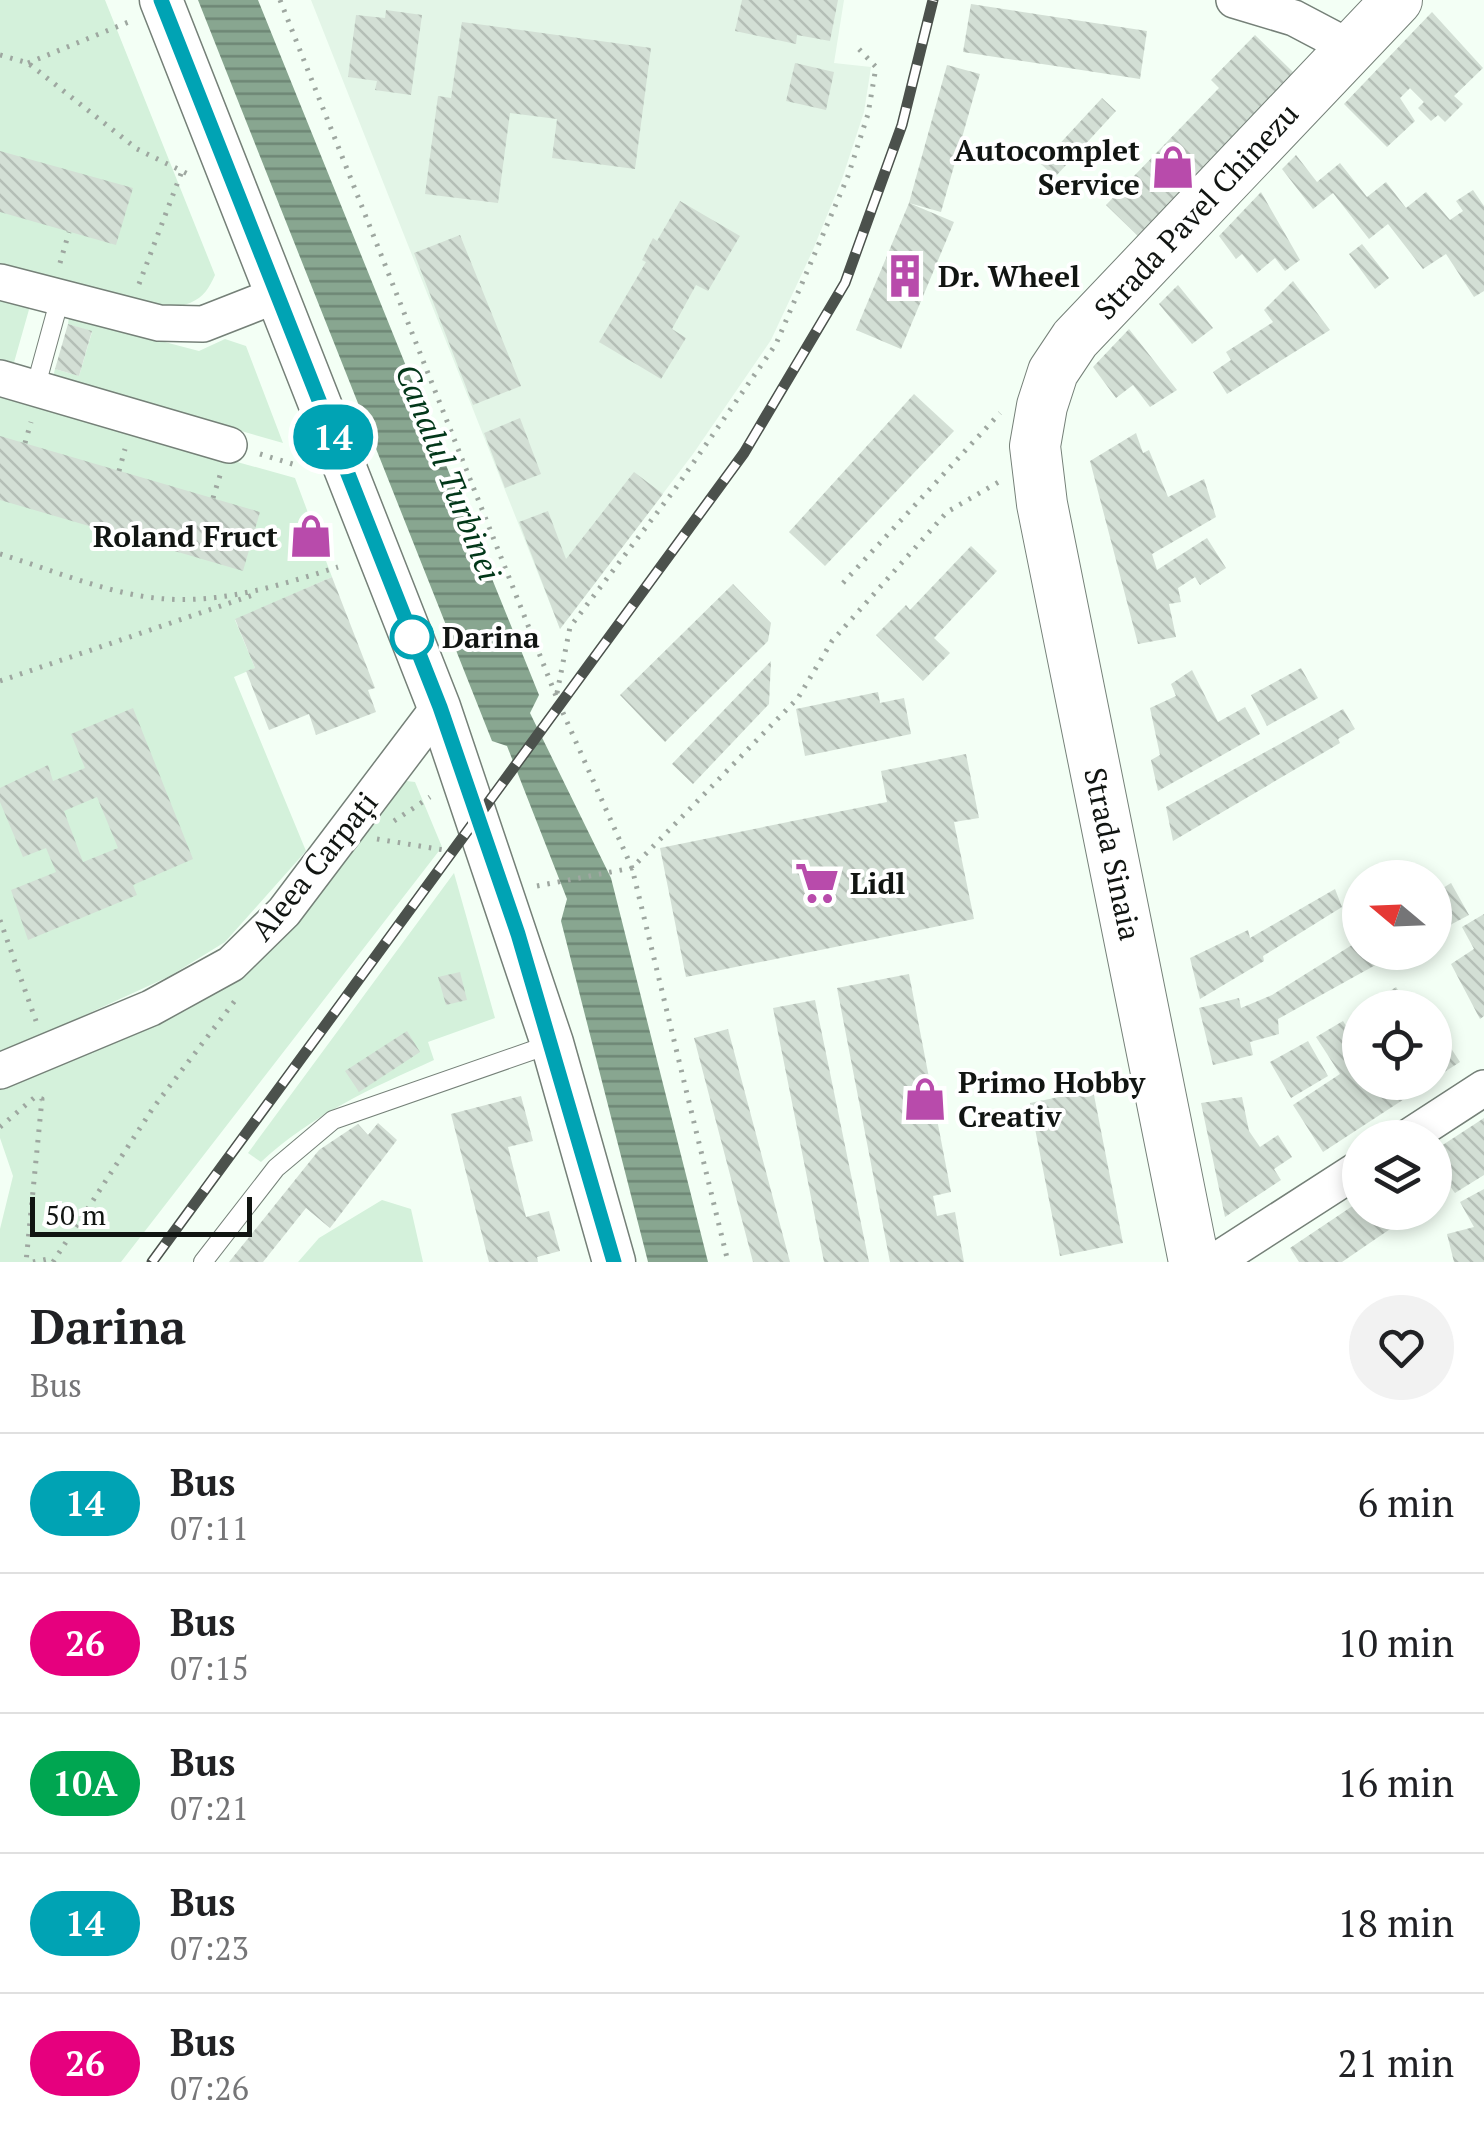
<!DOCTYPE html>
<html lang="en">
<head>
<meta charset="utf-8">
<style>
  :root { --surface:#fff; --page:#f2f2f2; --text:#202124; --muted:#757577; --line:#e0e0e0 }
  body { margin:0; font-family:"PT Serif",serif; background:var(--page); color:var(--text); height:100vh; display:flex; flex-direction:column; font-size:38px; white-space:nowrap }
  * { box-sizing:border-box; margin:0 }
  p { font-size:32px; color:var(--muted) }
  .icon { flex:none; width:55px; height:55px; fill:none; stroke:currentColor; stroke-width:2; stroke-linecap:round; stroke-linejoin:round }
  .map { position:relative; height:1262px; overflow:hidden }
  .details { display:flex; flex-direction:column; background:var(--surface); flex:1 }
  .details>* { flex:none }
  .badge { padding:0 20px; border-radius:32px; font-size:35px; line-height:65px }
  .needle { width:65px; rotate:289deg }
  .tools { position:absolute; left:1342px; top:860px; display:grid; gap:20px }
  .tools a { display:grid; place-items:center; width:110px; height:110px; border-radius:50%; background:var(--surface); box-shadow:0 5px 15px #0003; font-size:50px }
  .scale { position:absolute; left:30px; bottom:25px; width:222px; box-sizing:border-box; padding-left:10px; border:5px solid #111512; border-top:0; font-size:28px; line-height:35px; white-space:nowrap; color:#111512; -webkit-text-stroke:8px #fff; paint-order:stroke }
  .map>.badge { position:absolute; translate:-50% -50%; box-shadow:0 0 0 5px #fff }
  .round { display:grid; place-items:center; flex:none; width:105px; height:105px; border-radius:52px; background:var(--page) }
  .headline { display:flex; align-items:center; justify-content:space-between; height:170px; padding:0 30px }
  h1 { font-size:48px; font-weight:600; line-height:75px }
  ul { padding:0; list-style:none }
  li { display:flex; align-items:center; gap:30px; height:140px; padding:0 30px; border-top:2px solid var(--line) }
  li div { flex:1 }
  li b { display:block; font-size:38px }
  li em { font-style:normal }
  li .badge { min-width:110px; font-weight:700; text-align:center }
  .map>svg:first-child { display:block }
  .built { fill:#e3f5e7 }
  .grass { fill:#d4f1db }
  .water { fill:url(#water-rules) }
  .building { fill:url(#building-back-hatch); fill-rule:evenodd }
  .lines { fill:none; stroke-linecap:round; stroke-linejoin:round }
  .service-casing { stroke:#758078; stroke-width:20 }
  .minor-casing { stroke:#758078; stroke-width:38 }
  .tertiary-casing { stroke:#758078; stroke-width:45 }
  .secondary-casing { stroke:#758078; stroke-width:52 }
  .path { stroke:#9ea7a0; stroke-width:5; stroke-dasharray:2.5 8; stroke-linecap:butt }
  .service { stroke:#fff; stroke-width:18 }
  .minor { stroke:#fff; stroke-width:35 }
  .tertiary { stroke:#fff; stroke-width:42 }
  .secondary { stroke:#fff; stroke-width:50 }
  .rail-casing { stroke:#4b514c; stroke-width:11 }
  .rail { stroke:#fff; stroke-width:8; stroke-dasharray:22; stroke-linecap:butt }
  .line-casing { stroke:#fff; stroke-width:22 }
  .line { stroke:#00a3b4; stroke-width:15 }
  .stop-dot { fill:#fff; stroke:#00a3b4; stroke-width:5 }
  .labels { text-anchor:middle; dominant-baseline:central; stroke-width:8; stroke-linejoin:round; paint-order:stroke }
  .poi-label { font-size:30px; font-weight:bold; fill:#111512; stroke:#fff; text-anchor:start }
  .street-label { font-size:30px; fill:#111512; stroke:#fff }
  .stop-label { font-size:30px; font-weight:bold; fill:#111512; stroke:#fff; text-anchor:start }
  .water-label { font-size:32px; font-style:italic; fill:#023719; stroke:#fff }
</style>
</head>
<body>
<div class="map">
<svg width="1484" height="1262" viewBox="0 0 1484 1262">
  <defs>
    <pattern id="water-rules" width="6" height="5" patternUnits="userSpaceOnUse" patternTransform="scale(2.5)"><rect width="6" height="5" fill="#88a690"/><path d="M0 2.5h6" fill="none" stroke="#6e8674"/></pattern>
    <pattern id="building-back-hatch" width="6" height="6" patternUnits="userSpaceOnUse" patternTransform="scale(2.5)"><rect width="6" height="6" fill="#d3dfd5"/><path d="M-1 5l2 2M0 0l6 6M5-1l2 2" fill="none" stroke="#b4beb6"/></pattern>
  </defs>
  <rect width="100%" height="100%" fill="#f3fff5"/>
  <path class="built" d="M 311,0 L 844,0 L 834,63 L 871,67 L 864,112 L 842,179 L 812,252 L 771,340 L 693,454 L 560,629 Z"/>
  <path class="grass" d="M 0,0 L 105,0 L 215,275 C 209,288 204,297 190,303 C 146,321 47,280 0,267 Z
    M 0,298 L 30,306 L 13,366 L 0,363 Z
    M 69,317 L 199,351 L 225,339 L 246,346 L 283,443 L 53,377 L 55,369 L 79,376 L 92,332 L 68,324 Z
    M 0,396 L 295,478 L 332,577 L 235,620 L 255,668 L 234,677 L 306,851 L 225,942 L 170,976 L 0,1054 Z
    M 406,781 L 415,782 L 442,847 L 121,1262 L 0,1262 L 0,1229 L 13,1176 L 0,1138 L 0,1088 L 187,1010 L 242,975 Z
    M 454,873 L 495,1018 L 428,1042 L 434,1060 C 370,1089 313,1114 261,1162 L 248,1153 Z
    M 382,1200 L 411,1209 L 423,1262 L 298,1262 L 319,1238 Z"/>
  <path class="water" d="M 198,0 L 258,0 L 539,695 L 530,713 L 611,878 L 708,1262 L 648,1262 L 561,921 L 567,899 L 507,746 L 492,741 Z"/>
  <path class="building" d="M 742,0 L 838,0 L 830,41 L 797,35 L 796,44 L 735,31 Z
    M 971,4 L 1147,31 L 1140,79 L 963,52 Z
    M 386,10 L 422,15 L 411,95 L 375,90 L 377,81 L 348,77 L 356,15 L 385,18 Z
    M 1432,12 L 1483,68 L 1454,96 L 1463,104 L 1445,122 L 1438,115 L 1431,121 L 1418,108 L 1424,102 L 1410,88 L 1400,98 L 1415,121 L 1387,147 L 1344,104 Z
    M 462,22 L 651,48 L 635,169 L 552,158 L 557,119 L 510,113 L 498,203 L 425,194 L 438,96 L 451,98 Z
    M 1255,35 L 1294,73 L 1138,236 L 1106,205 L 1219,88 L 1211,80 Z
    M 795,63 L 834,72 L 826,110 L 786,101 Z
    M 947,65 L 980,74 L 941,212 L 909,203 Z
    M 1102,98 L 1116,111 L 1055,177 L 1041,164 Z
    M 0,151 L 133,188 L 116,245 L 0,212 Z
    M 1296,155 L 1317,182 L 1340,163 L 1367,197 L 1386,182 L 1406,208 L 1426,192 L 1450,220 L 1463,211 L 1456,201 L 1473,190 L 1484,206 L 1484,291 L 1474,297 L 1446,254 L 1423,269 L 1388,224 L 1369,239 L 1333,193 L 1313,209 L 1282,169 Z
    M 1261,192 L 1300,260 L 1285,271 L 1275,258 L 1257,273 L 1242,254 L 1236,259 L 1219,236 Z
    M 680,201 L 740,236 L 708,291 L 696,285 L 672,329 L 686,338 L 661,379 L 599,342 L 646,262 L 642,260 L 653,238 L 657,241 Z
    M 909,203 L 954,222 L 901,349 L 856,330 Z
    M 460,235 L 521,386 L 473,405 L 414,253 Z
    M 1362,244 L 1389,278 L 1375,289 L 1349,254 Z
    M 1293,281 L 1330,330 L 1227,394 L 1213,372 L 1231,360 L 1226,352 L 1273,322 L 1264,310 Z
    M 1178,285 L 1213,328 L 1192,344 L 1159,304 Z
    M 68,324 L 92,331 L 79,376 L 55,369 Z
    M 1129,329 L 1177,390 L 1150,407 L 1133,385 L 1116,398 L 1093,367 Z
    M 914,394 L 954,431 L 825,566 L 789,532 Z
    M 520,418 L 541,474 L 505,488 L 484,433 Z
    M 1136,433 L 1143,453 L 1149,450 L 1168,497 L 1204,479 L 1216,517 L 1152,554 L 1157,570 L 1207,538 L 1226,568 L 1200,585 L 1195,577 L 1178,588 L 1181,602 L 1169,604 L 1176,637 L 1138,644 L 1090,461 Z
    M 0,436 L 260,512 L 243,571 L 0,500 Z
    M 634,472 L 663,494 L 560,629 L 519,522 L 548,511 L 566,559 Z
    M 971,546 L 997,571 L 934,638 L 950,653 L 923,681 L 876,635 L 906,605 L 910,610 Z
    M 332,577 L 375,688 L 368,690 L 376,712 L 316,735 L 309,714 L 269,730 L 246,671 L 255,668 L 235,619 Z
    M 733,584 L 771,623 L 768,641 L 665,742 L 620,695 Z
    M 771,661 L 769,704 L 693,784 L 672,764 Z
    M 1301,668 L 1318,698 L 1267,726 L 1251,695 Z
    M 1192,670 L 1218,722 L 1245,707 L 1260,734 L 1158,791 L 1151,760 L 1160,755 L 1150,708 L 1176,696 L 1171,684 Z
    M 878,692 L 880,703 L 904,698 L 911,734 L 805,756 L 796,709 Z
    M 133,708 L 193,859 L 133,885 L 137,895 L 28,940 L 11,890 L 56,872 L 46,848 L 23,857 L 0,802 L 0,788 L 48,765 L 53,781 L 85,768 L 71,734 ZM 97,797 L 118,848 L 83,862 L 64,811 Z
    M 1343,709 L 1355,729 L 1338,739 L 1340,743 L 1173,841 L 1166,807 Z
    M 966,754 L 979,818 L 954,822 L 974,919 L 686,977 L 660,848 L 887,802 L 881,771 Z
    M 1451,883 L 1469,915 L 1435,933 L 1435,893 Z
    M 1335,889 L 1342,907 L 1263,956 L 1264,961 L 1200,999 L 1190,958 L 1248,930 L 1250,938 Z
    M 1484,914 L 1484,1016 L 1480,1019 L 1451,964 L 1474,949 L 1462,927 Z
    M 1360,940 L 1360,952 L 1399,952 L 1278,1019 L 1279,1034 L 1250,1042 L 1253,1055 L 1213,1065 L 1199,1008 L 1239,998 L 1241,1008 L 1272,995 Z
    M 460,972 L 467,1000 L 446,1005 L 438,977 Z
    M 909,974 L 951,1192 L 933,1196 L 937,1216 L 955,1212 L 964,1262 L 890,1262 L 837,988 Z
    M 1396,987 L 1410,1008 L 1372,1008 L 1370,1004 Z
    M 815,1000 L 869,1262 L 824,1262 L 773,1008 Z
    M 1343,1021 L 1360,1048 L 1360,1082 L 1413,1082 L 1418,1090 L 1323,1152 L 1293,1105 L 1340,1074 L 1316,1037 Z
    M 728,1029 L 790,1262 L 753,1262 L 694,1038 Z
    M 1439,1030 L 1460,1062 L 1435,1078 L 1435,1033 Z
    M 407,1031 L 420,1052 L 359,1092 L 345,1071 Z
    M 1308,1041 L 1328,1076 L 1291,1098 L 1270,1062 Z
    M 1093,1090 L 1123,1243 L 1060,1256 L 1030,1103 Z
    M 521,1096 L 533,1141 L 508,1147 L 526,1217 L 549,1211 L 560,1251 L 537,1257 L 538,1262 L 489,1262 L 451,1114 Z
    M 1242,1097 L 1249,1131 L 1260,1147 L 1278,1135 L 1292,1157 L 1274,1169 L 1281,1180 L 1225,1217 L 1201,1103 Z
    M 1484,1118 L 1484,1175 L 1455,1193 L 1435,1166 L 1435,1150 Z
    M 378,1123 L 397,1140 L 330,1228 L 306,1208 L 263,1262 L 229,1262 L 319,1150 L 358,1124 L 368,1135 Z
    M 1484,1189 L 1484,1262 L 1454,1262 L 1447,1234 L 1474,1227 L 1460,1202 Z
    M 1360,1201 L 1360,1212 L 1415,1212 L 1342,1262 L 1299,1262 L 1290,1248 Z"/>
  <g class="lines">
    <g class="service-casing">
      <path id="service" d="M 35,389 L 60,298
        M 203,1262 L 276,1168 L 333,1120 L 551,1044"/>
    </g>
    <g class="minor-casing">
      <path id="minor" d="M 1234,0 L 1294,18 L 1351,48
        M 0,282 L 159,323 L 203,324 L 277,295
        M 0,378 L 229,445
        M 0,1071 L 151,1008 L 231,964 L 284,912 L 439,707
        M 1407,1138 L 1484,1088
        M 1214,1262 L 1360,1168"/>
    </g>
    <g class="tertiary-casing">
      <path id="tertiary" d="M 161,0 L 439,707 L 552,1043 L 614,1262"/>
    </g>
    <g class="secondary-casing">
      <path id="secondary" d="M 1194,1262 L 1042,504 L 1035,446 L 1042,406 L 1053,372 L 1075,339 L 1397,0"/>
    </g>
    <path class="path" d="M 280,0 L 560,706 L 632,868 L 728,1262
      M 0,55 L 28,63 L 137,149 L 188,174
      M 28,63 L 131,21
      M 60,263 L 69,232
      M 139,284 L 182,171
      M 25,443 L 31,422
      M 260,454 L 299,466
      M 119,471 L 125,449
      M 213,498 L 221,472
      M 0,554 C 46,568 94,588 141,596 C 209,608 275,587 338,567
      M 843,583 L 1000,413
      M 0,681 L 253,595
      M 557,693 L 570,627 L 675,489 L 776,344 L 848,176 L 868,114 L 876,67 L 856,46
      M 394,821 L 430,797
      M 377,839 L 450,851
      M 537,886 L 632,868 L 798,698 L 832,641 L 947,512 L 1002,480
      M 0,920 L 36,1021
      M 0,1127 L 35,1097 L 42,1099 L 26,1262
      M 33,1262 L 53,1258
      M 53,1262 L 153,1108 L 237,998"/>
    <use href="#service" class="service"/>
    <use href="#minor" class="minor"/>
    <use href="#tertiary" class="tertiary"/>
    <use href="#secondary" class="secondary"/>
    <g class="rail-casing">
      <path id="rail" d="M 152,1262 L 744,453 L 845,283 L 902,125 L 933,0"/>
    </g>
    <use href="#rail" class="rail"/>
  </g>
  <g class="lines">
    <g class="line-casing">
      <path id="line" d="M 161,0 L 440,707 L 518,934 L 614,1262"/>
    </g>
    <use href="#line" class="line"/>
  </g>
  <defs>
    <g id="shop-bare" transform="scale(3.45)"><path d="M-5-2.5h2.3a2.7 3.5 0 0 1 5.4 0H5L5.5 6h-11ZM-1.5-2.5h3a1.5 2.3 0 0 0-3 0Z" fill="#b84bab" stroke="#fff" stroke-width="2.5" paint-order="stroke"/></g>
    <g id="building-bare" transform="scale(3.45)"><path d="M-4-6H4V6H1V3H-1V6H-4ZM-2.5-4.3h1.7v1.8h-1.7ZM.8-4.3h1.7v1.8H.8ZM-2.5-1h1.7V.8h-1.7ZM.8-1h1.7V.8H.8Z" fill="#b84bab" stroke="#fff" stroke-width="2.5" paint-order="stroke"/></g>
    <g id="supermarket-bare" transform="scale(3.45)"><path d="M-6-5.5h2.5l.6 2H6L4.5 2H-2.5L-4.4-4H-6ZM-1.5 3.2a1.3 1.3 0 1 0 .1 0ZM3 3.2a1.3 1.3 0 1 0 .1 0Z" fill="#b84bab" stroke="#fff" stroke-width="2.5" paint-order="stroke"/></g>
  </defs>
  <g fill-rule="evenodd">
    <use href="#shop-bare" x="1173" y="167"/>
    <use href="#building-bare" x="905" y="276"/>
    <use href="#shop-bare" x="311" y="536"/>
    <use href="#supermarket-bare" x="817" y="883"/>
    <use href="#shop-bare" x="925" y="1099"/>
  </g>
  <circle class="stop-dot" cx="412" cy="637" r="20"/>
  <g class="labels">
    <g class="poi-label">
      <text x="1140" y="150" text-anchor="end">Autocomplet<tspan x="1140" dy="34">Service</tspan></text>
      <text x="938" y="276">Dr. Wheel</text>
      <text x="278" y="536" text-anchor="end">Roland Fruct</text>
      <text x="850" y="883">Lidl</text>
      <text x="958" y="1082">Primo Hobby<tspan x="958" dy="34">Creativ</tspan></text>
    </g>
    <g class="street-label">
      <text transform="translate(1196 211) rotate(-47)">Strada Pavel Chinezu</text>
      <text transform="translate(1113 854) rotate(78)">Strada Sinaia</text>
      <text transform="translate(314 866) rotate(-51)">Aleea Carpați</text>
    </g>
    <g class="stop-label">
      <text x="442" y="637">Darina</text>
    </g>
    <g class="water-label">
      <text transform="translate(449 472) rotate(68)">Canalul Turbinei</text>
    </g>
  </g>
</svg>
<div class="tools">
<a><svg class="needle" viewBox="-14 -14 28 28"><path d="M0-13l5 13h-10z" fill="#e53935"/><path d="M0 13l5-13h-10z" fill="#757577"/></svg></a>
<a><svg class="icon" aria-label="locate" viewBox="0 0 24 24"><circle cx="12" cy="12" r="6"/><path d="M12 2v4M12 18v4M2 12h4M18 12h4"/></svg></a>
<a><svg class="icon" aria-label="layers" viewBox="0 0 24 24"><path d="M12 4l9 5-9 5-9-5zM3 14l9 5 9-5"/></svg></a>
</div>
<div class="scale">50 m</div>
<b class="badge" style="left:333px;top:437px;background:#00a3b4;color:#fff">14</b>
</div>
<section class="details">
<div class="headline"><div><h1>Darina</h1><p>Bus</p></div><a class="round"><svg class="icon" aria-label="heart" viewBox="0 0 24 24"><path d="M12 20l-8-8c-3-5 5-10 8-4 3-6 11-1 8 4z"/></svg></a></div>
<ul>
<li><span class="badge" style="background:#00a3b4;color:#fff">14</span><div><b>Bus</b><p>07:11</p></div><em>6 min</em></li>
<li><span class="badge" style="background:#e6007e;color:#fff">26</span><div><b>Bus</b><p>07:15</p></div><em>10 min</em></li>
<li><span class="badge" style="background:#00a651;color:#fff">10A</span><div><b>Bus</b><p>07:21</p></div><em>16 min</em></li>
<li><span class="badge" style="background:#00a3b4;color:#fff">14</span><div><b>Bus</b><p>07:23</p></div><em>18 min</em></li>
<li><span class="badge" style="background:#e6007e;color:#fff">26</span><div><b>Bus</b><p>07:26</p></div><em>21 min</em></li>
</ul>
</section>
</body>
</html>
